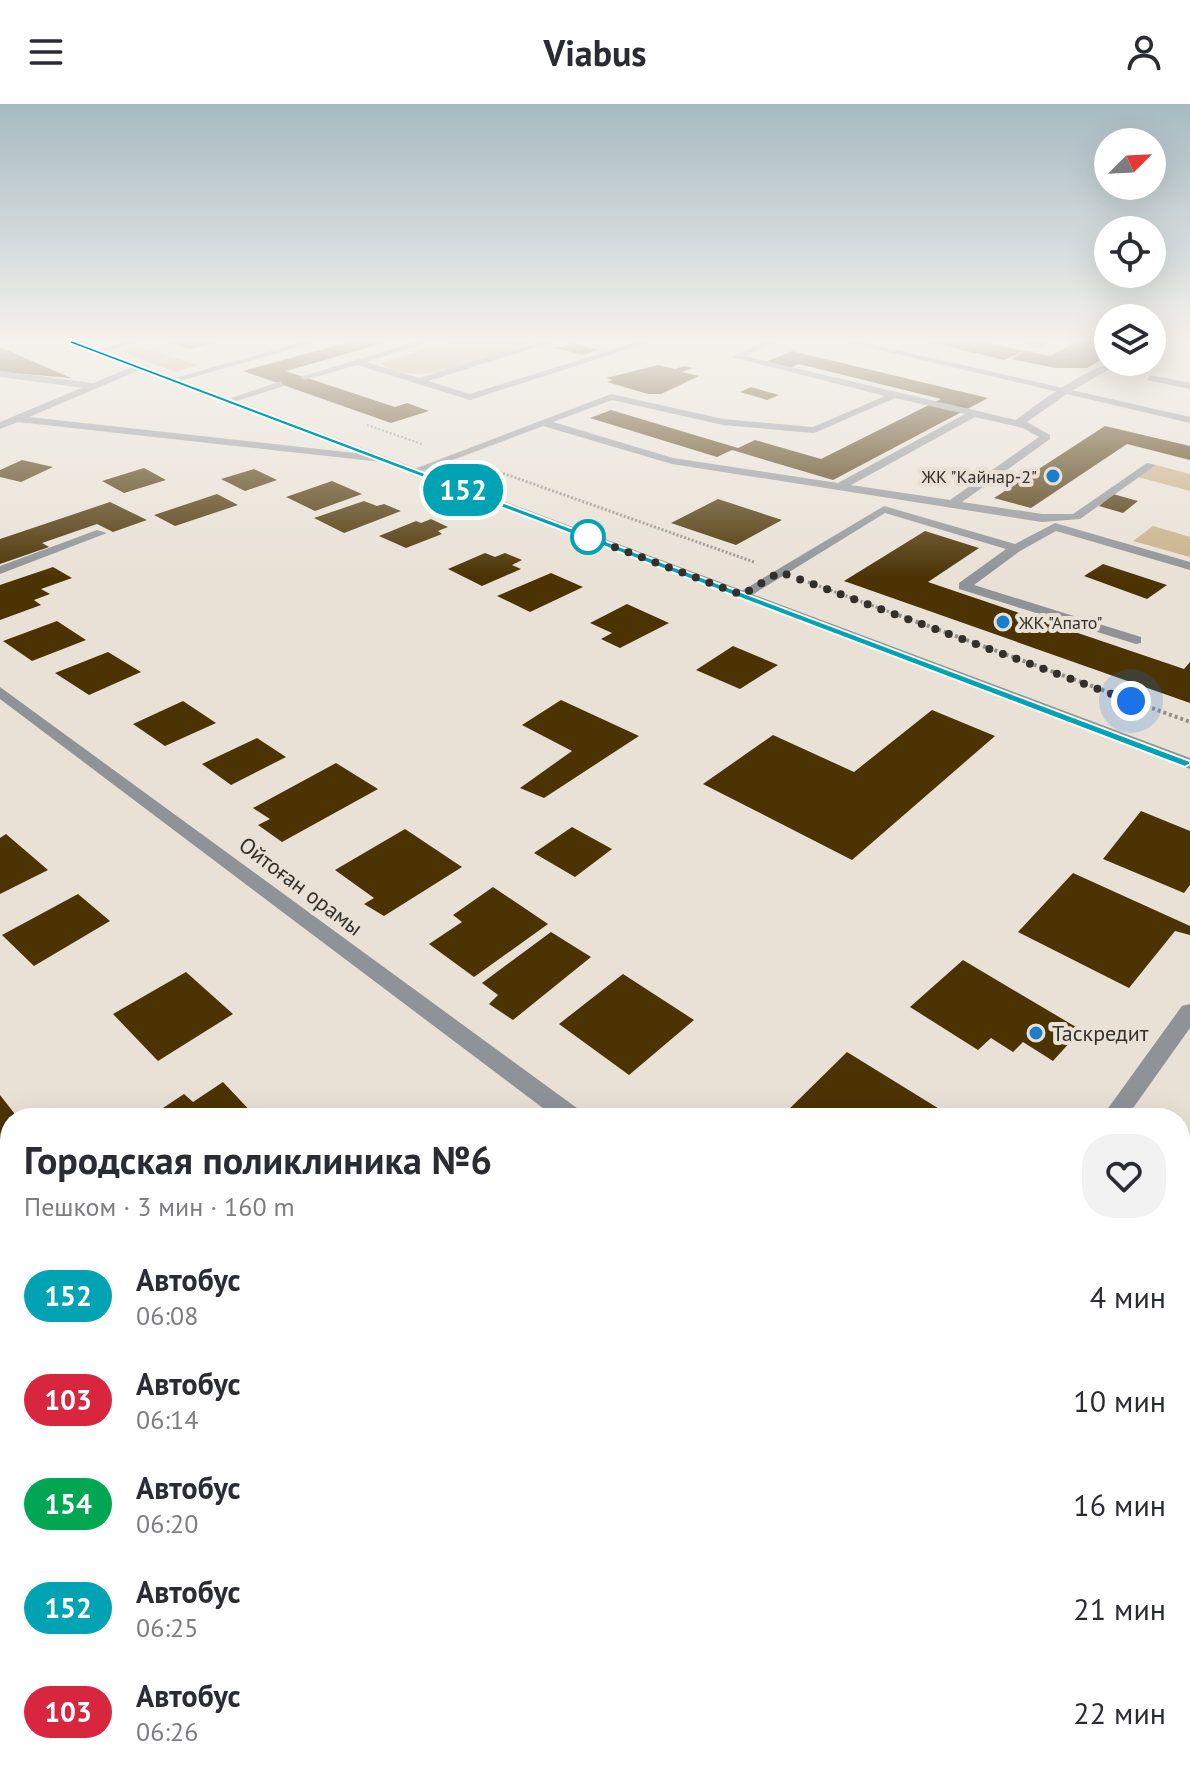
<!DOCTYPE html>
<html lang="ru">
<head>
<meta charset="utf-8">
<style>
  :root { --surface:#fff; --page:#f2f2f3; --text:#2b2b33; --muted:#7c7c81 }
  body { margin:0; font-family:"PT Sans",sans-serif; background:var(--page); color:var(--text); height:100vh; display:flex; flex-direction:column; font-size:30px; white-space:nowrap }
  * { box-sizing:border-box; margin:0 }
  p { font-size:26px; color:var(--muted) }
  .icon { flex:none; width:44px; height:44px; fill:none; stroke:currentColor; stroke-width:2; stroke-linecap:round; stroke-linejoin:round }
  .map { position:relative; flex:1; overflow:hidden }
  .details { position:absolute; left:0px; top:1004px; width:1190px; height:672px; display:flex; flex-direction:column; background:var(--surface); border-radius:32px 32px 0 0; box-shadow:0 8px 32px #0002 }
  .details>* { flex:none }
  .badge { padding:0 16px; border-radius:26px; font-size:28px; line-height:52px }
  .needle { width:52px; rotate:66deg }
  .controls { position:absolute; left:1094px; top:24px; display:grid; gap:16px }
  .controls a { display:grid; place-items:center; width:72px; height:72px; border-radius:50%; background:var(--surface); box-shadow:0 8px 32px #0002; font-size:40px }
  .you { position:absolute; width:40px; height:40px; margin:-20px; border:6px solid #fff; border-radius:50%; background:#1a73e8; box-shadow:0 0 0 12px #1a73e833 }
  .map>.badge { position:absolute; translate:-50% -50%; box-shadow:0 0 0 4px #fff }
  .round { display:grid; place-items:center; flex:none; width:84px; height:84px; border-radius:32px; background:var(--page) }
  .overview { display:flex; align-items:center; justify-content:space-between; height:136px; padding:0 24px }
  h1 { font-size:38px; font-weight:800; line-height:60px }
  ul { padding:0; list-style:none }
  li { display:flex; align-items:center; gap:24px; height:104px; padding:0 24px }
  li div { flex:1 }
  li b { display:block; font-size:30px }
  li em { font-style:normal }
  li .badge { min-width:88px; font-weight:700; text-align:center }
  header { display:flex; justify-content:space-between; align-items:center; height:104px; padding:0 24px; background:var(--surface); font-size:36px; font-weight:800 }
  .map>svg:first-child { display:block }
  .green { fill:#c9af87 }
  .building { fill:#4b3304 }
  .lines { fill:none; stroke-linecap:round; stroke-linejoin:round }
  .path-far2 { stroke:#969088; stroke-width:2; stroke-dasharray:2 2; stroke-linecap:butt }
  .path-far1 { stroke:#969088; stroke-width:3; stroke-dasharray:2 2; stroke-linecap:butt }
  .path { stroke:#969088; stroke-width:4; stroke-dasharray:3 3; stroke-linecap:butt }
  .service { fill:#8f9397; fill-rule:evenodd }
  .minor { fill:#8f9397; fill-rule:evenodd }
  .tertiary { fill:#8f9397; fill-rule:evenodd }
  .secondary { fill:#686d73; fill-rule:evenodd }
  .line { fill:#00a3b4; stroke:#fff; stroke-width:2 }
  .walk { stroke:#33302c; stroke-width:8; stroke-dasharray:0 14.4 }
  .poi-dot { fill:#1a7ec9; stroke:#e9e1d6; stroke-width:3 }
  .stop-dot { fill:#fff; stroke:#00a3b4; stroke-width:4 }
  .labels { text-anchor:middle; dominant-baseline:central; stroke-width:8; stroke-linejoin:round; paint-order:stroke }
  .far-poi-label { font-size:18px; fill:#33302c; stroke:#e9e1d6; text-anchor:end }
  .street-label { font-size:22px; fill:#33302c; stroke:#e9e1d6 }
  .poi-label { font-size:22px; fill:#33302c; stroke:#e9e1d6; text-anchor:start }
</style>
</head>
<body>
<header><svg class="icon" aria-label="menu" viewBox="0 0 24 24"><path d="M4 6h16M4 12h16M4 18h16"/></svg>Viabus<svg class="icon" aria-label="person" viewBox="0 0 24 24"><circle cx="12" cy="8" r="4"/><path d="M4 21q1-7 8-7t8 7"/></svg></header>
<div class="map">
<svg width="1190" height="1676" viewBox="0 0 1190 1676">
  <rect width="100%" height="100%" fill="#e9e1d6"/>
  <path class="green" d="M 447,238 L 534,238 C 495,250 417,289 381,259 Z
    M 135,241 L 198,261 L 176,268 L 120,248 Z
    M 1156,361 L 1190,370 L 1190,387 L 1138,373 Z
    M 1153,422 L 1190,433 L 1190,453 L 1133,437 Z"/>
  <path class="building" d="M 170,238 L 212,238 L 213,239 L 189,245 Z
    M 349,238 L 384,239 L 286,267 L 395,303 L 407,299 L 429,307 L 391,319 L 243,267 Z
    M 929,238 L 985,238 L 1025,247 L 1004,256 Z
    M 1076,238 L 1108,238 L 1108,252 L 1087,264 L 1055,264 L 1011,255 L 1026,247 L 1050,252 Z
    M 573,239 L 598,246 L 583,251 L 556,244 Z
    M 0,243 L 71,274 L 0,268 Z
    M 792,247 L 988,294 L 833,376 L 732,346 L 717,353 L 590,314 L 611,306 L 738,344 L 755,336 L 821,355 L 941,295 L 799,260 L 787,265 L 763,259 Z
    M 658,261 L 675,265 L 684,262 L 693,264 L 682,268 L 699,272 L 661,290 L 648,290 L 607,278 L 613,276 L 606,274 Z
    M 751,283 L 779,291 L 767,296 L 740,288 Z
    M 1105,322 L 1190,342 L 1190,356 L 1127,340 L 1031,404 L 994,394 Z
    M 22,356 L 53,363 L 21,378 L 0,373 L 0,366 Z
    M 144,364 L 166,376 L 124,389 L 102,377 Z
    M 254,365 L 277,376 L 245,387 L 221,375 Z
    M 332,377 L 362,390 L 315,407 L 286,393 Z
    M 217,390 L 238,401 L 175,422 L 154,411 Z
    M 1113,390 L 1138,397 L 1123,409 L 1099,402 Z
    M 718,395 L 782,416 L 736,441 L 671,419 Z
    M 364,397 L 377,402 L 384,400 L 401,407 L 344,429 L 314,414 Z
    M 110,398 L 147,416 L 113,428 L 97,420 L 42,439 L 49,443 L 0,460 L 0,435 Z
    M 431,415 L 448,423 L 438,427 L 442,430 L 406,444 L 379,432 L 416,417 L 421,419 Z
    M 925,427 L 979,444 L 928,478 L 1184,565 L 1190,558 L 1190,599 L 844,477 Z
    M 485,449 L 495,453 L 505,449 L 522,456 L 512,461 L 521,465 L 482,482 L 448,465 Z
    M 1103,460 L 1167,481 L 1147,495 L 1084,472 Z
    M 53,463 L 72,474 L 41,485 L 50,490 L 34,496 L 41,501 L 0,516 L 0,481 Z
    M 551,469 L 583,483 L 530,508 L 497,492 Z
    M 627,500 L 669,519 L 620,544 L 601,535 L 612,529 L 590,519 Z
    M 57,517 L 86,536 L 32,557 L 3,537 Z
    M 733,542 L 778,561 L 740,585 L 696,566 Z
    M 108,548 L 141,568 L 89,591 L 55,569 Z
    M 561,596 L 639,632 L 544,694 L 520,684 L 572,647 L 522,621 Z
    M 183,597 L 216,619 L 165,642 L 133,620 Z
    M 932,606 L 995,632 L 852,756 L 703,680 L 773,631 L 854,668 Z
    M 257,634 L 286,653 L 231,681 L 202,660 Z
    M 336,659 L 378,685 L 282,738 L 258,721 L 270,715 L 253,704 Z
    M 1141,707 L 1190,727 L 1190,781 L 1184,789 L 1103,755 Z
    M 572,723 L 612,745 L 575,773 L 534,749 Z
    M 405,725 L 462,763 L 384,812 L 364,800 L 374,794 L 335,766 Z
    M 6,730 L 48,766 L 0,790 L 0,734 Z
    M 1073,769 L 1190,822 L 1190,831 L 1175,827 L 1129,884 L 1018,828 Z
    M 493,783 L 548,820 L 474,873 L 429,840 L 462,818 L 453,811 Z
    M 78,790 L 110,817 L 34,862 L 2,831 Z
    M 551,828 L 591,853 L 513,916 L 489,900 L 498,891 L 482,879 Z
    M 963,856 L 1081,926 L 1053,957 L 1023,938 L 1013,948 L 991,934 L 978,946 L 910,903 Z
    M 186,868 L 233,910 L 158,957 L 113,910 Z
    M 623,870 L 694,916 L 629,971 L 559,920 Z
    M 847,948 L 954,1014 L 780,1014 Z
    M 223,978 L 257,1014 L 148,1014 L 184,990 L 193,998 Z
    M 0,991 L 18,1014 L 10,1014 L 10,1059 L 0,1065 Z
    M 5,1171 L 10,1178 L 10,1392 L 0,1378 L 0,1175 Z
    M 10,1562 L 10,1666 L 108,1666 L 114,1676 L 0,1676 L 0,1571 Z
    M 229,1666 L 462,1666 L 454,1676 L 236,1676 Z"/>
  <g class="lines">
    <path class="path-far2" d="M 0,240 L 10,238
      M 367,321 L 422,340"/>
    <path class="path-far1" d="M 488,364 L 754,458
      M 808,478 L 898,511"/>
    <path class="path" d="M 893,509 L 1190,618"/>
    <path class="service" d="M 125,238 L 140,238 L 96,250 L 92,247 Z
      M 303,238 L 316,238 L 176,278 L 168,276 Z
      M 416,238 L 429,238 L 366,258 L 419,274 L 539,238 L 552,238 L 428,277 L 470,290 L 637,238 L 650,238 L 470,296 L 357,261 L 305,276 L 300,273 Z
      M 763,238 L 774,238 L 744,252 L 1016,316 C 1040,298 1093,258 1122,258 L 1068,289 L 1027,318 L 1050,331 L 1050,335 L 962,398 L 1042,410 L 1073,410 L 1147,359 L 1156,361 L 1080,415 L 1042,418 L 672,360 L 543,322 L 418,369 L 409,367 L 611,290 L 723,315 L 813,323 L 885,292 L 732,253 ZM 895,294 L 965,310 L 838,379 L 673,354 L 553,318 L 612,296 L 723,321 L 814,329 ZM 975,313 L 1023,324 L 1039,333 L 950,396 L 851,381 Z
      M 1017,238 L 1052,238 L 1039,245 Z
      M 1152,238 L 1159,238 L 1152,243 Z
      M 0,267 L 92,279 L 97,282 L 92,285 L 0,273 Z
      M 1150,271 L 1190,279 L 1190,285 L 1147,276 Z
      M 281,277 L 284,282 L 227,300 L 222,297 Z
      M 884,402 L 1015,440 L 1055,419 L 1190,458 L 1190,466 L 1056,427 L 1020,447 L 974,481 L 1141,533 L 1141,539 L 1136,540 L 959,485 L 959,479 L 1006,445 L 885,409 L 747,494 L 735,491 Z
      M 97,426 L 107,429 L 0,470 L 0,462 Z"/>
    <path class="minor" d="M 139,260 L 142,265 L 29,313 L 382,352 L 387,355 L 382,358 L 18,318 L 0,325 L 0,318 Z
      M 0,583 L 581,1007 L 585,1014 L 556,1014 L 0,595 Z
      M 1190,900 L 1190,924 L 1126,1014 L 1101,1014 L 1182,902 Z
      M 640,1666 L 679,1666 L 675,1676 L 636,1676 Z"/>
    <path class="tertiary" d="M 67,238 L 79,238 L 1190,654 L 1190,665 Z
      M 846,238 L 861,238 L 1190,313 L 1190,319 Z"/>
    <path class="secondary" d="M 1190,1157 L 1190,1195 L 1180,1199 L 1180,1162 Z
      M 1190,1419 L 1190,1470 L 1180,1474 L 1180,1423 Z
      M 902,1666 L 939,1666 L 935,1676 L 898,1676 Z
      M 1068,1666 L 1104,1666 L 1100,1676 L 1064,1676 Z"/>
  </g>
  <linearGradient id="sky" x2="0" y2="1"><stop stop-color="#a7bac2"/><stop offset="0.5" stop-color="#f5f2ed"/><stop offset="1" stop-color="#f5f2ed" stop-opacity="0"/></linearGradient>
  <rect width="1190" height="473" fill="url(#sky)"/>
  <path class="line" d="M 71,236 L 1190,657 L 1190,660 L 1185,663 L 69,239 Z"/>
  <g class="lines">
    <path class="walk" d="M 588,433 L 742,491 L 780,468 L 1131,597"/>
  </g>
  <g class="poi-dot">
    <circle cx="1053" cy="372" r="8"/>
    <circle cx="1003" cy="518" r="8"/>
    <circle cx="1036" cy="929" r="8"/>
  </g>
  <circle class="stop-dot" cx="588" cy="433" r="16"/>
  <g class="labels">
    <g class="far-poi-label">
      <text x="1037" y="372">ЖК "Кайнар-2"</text>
      <text x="1019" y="518" text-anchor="start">ЖК "Апато"</text>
    </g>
    <g class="street-label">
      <text transform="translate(301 782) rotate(37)">Ойтоған орамы</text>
    </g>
    <g class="poi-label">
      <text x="1052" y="929">Таскредит</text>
    </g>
  </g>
</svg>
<div class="controls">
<a><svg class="needle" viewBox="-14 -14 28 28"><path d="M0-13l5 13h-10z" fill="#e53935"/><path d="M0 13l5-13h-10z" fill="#7c7c81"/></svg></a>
<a><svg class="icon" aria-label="locate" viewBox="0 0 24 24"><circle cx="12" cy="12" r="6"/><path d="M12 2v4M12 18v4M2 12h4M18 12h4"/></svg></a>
<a><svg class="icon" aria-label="layers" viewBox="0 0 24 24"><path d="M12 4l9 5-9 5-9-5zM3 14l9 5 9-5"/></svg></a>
</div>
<div class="you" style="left:1131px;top:597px"></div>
<b class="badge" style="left:463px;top:386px;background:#00a3b4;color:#fff">152</b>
<section class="details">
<div class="overview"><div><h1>Городская поликлиника №6</h1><p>Пешком · 3 мин · 160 m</p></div><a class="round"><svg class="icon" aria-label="heart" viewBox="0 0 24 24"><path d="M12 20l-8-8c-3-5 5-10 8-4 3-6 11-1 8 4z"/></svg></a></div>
<ul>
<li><span class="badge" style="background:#00a3b4;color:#fff">152</span><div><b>Автобус</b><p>06:08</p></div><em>4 мин</em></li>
<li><span class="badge" style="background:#d7263d;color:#fff">103</span><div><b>Автобус</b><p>06:14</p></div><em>10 мин</em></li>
<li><span class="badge" style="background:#00a651;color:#fff">154</span><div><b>Автобус</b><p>06:20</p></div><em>16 мин</em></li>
<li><span class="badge" style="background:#00a3b4;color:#fff">152</span><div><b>Автобус</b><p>06:25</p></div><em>21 мин</em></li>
<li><span class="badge" style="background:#d7263d;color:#fff">103</span><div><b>Автобус</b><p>06:26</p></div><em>22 мин</em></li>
</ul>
</section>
</div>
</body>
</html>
